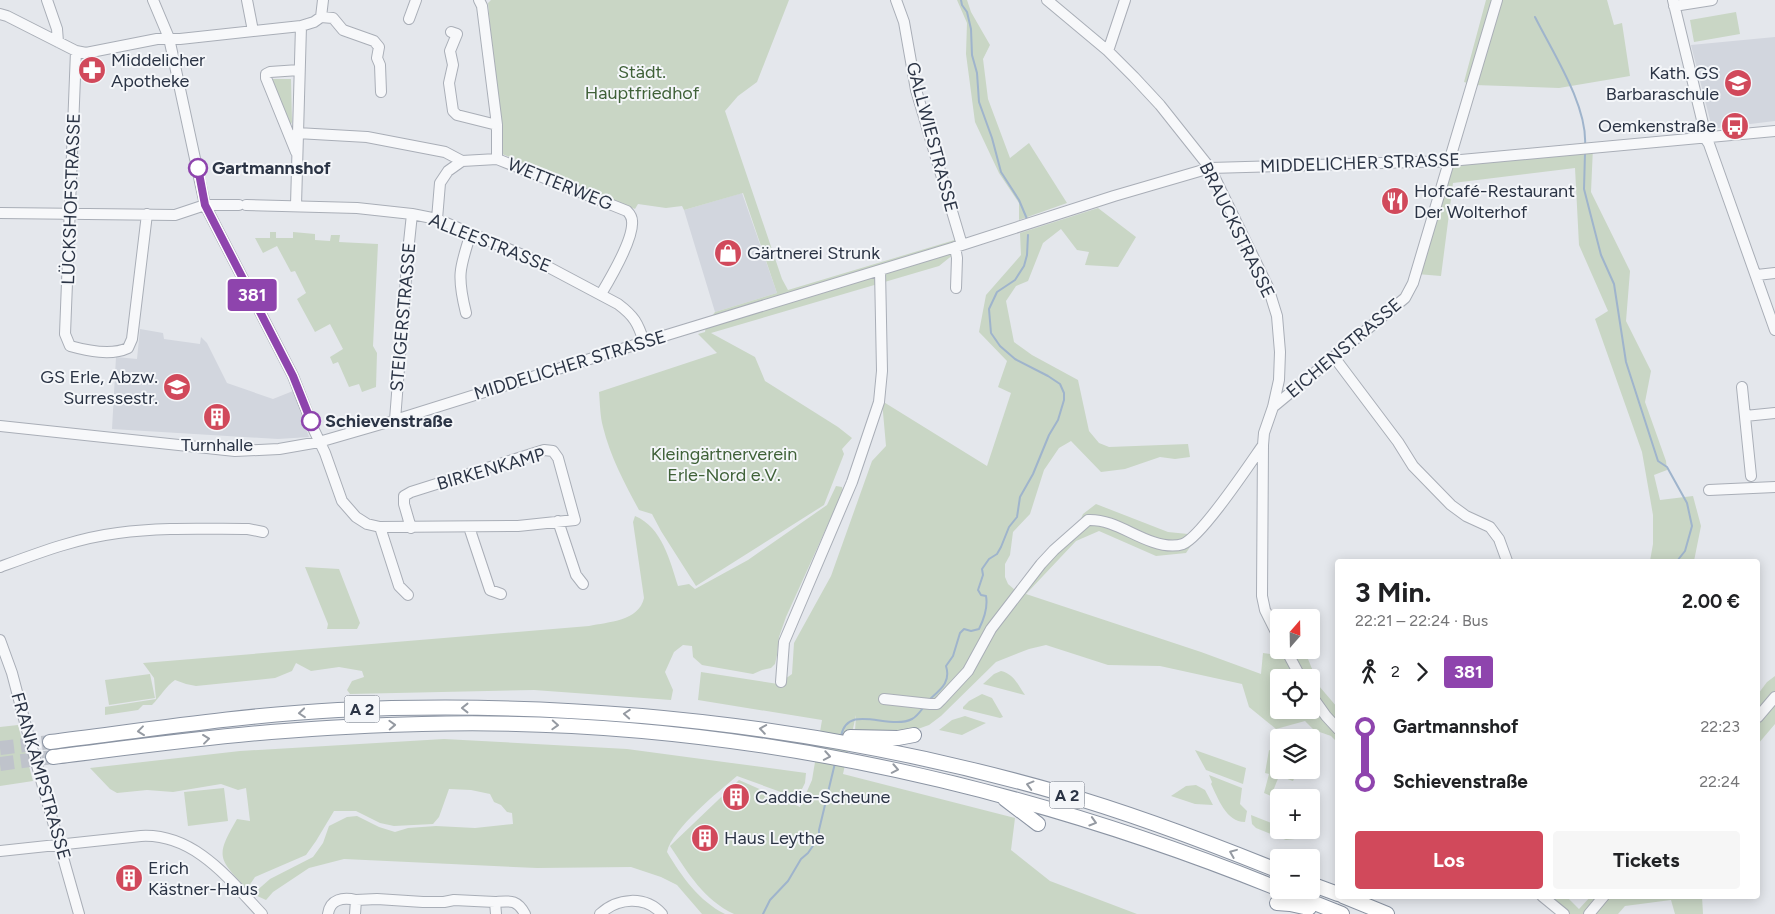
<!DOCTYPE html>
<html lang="de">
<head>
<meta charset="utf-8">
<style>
  :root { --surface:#fff; --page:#f6f6f6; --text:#202124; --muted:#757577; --accent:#d1495b }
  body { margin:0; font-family:Figtree,sans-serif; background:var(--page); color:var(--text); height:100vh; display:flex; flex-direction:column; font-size:19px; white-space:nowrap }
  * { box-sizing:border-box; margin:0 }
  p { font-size:16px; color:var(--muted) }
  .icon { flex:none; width:28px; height:28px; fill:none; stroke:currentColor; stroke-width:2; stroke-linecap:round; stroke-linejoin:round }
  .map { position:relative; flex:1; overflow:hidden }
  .side { position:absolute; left:1335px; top:559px; width:425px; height:340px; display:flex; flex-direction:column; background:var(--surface); border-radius:5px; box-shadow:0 2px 12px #0003 }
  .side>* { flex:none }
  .badge { padding:0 10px; border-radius:4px; font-size:18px; line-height:32px }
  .needle { width:32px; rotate:20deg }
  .fabs { position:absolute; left:1270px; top:609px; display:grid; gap:10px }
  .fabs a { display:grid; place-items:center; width:50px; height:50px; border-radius:5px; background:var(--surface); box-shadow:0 2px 12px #0003; font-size:25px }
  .map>.badge { position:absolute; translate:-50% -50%; box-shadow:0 0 0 2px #fff }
  .legs { display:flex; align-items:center; gap:8px; height:55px; padding:0 20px; font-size:16px }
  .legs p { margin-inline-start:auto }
  .summary { display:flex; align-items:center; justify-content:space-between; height:85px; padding:0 20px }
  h1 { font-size:28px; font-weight:700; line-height:38px }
  .primary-button { display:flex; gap:10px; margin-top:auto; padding:10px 20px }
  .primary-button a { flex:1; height:58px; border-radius:5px; background:var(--accent); color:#fff; font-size:20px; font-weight:700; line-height:58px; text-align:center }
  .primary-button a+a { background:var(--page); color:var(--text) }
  ul { padding:0 20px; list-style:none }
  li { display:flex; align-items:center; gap:18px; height:55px; font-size:19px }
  li i { display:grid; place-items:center; width:8px; height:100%; margin:0 6px; background:currentColor }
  li i::after { content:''; width:12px; height:12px; margin:-6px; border:4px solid; border-radius:50%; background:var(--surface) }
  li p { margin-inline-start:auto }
  li:first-child i { background:linear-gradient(#0000 50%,currentColor 0) }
  li:last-child i { background:linear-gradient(currentColor 50%,#0000 0) }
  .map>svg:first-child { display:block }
  .built { fill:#d2d6de }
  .green { fill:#c9d6c5; fill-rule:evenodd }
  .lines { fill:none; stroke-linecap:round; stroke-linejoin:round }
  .stream { stroke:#9fb4cc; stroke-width:2 }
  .highway-tunnel { stroke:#bfc3cb; stroke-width:14; stroke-dasharray:14 7; stroke-linecap:butt }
  .minor-casing { stroke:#a9aeb7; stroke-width:12 }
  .highway-casing { stroke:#8b94a3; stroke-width:16 }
  .minor { stroke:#f7f8fa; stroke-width:10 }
  .highway { stroke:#fff; stroke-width:14 }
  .oneway { stroke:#959aa2 }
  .line-1-casing { stroke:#fff; stroke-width:11 }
  .line-1 { stroke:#8e44ad; stroke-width:8 }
  .stop-1-dot { fill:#fff; stroke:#8e44ad; stroke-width:2.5 }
  .labels { text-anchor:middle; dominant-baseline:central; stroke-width:4; stroke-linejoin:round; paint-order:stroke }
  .shield { fill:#f4f6f9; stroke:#676e7b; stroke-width:1 }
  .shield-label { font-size:16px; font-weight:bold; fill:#2b3445 }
  .poi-label { font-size:18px; fill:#2b3445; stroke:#f4f6f9; text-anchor:start }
  .park-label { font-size:18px; fill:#3f6138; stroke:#f4f6f9 }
  .street-label { font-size:18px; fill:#2b3445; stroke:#f4f6f9 }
  .stop-label { font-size:18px; font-weight:bold; fill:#2b3445; stroke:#f4f6f9; text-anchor:start }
</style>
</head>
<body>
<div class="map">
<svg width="1775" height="914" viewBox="0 0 1775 914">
  <rect width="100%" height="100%" fill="#e4e7ec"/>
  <path class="built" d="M 1775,37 L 1775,121 L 1717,128 L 1711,124 L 1691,45 Z
    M 742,193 L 777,293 L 715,312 L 684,210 Z
    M 140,329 L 163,333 L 164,339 L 200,344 L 201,337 L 207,343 L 227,383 L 273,399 L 293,391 L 309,437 L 278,439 L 112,429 L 116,357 L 137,359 Z"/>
  <path class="green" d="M 491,0 L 789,0 L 757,82 L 738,96 L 725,111 L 782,279 L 788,290 L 958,239 L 954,254 L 939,266 L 711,333 L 755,357 L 765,381 L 838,427 L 852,438 L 842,449 L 844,454 L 824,505 L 696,586 L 661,531 L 652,514 L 639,510 C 625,484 610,456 603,427 C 600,416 600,403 599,392 L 717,353 L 698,334 L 705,332 L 706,325 L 715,312 L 777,293 L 743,193 L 684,210 L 682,206 L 666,208 L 638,204 L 635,209 L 502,154 L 488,3 Z
    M 957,0 L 967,0 L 971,12 L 990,45 L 983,59 L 988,99 L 1010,158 L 1029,143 L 1067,203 L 1019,220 L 1019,203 L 999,173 L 975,122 L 966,54 L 967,23 Z
    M 1486,0 L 1607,0 L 1614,25 L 1622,23 L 1630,76 L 1559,88 L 1474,85 L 1464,82 Z
    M 1736,12 L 1740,34 L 1694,42 L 1690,20 Z
    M 272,79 L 291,79 L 292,122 L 289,129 Z
    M 1593,147 L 1591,192 L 1630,271 L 1626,321 L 1651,371 L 1645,402 L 1666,461 L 1667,470 L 1654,475 L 1660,500 L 1693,496 L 1701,526 L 1694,561 L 1650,561 L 1653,544 L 1653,515 L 1642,452 L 1595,319 L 1608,311 L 1579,245 L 1575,168 L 1453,183 L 1441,276 L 1417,274 L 1442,165 Z
    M 1098,208 L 1136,237 L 1118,267 L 1085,265 L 1089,252 L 1077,250 L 1061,229 L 1043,243 L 1028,281 L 1016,286 L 1006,301 L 1014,342 L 1032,355 L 1078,380 L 1089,431 L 1099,443 L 1109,447 L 1188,444 L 1190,457 L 1175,459 L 1160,457 L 1125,469 L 1101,472 L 1071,441 L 1059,448 L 1044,470 L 1030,514 L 1013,532 L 1010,555 L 1005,564 L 1005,577 L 1008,584 L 1015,590 L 1080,521 L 1083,514 L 1096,504 L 1168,532 L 1198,535 L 1186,553 L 1156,556 L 1099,531 L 1076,541 L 1026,594 L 1201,652 L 1261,674 L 1263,653 L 1308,659 L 1319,686 L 1337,707 L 1337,742 L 1331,736 L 1314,730 L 1305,721 L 1276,729 L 1249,707 L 1242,684 L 1160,666 L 1108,665 L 1046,645 L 1029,649 L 996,662 L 941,716 L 929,725 L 901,735 L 855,731 L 856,715 L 843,774 L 1015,818 L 1011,850 L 1050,881 L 1137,914 L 734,914 C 704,900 688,873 670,846 L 739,780 L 800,807 L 812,780 L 822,720 L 698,700 L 701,672 L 778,684 L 792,674 L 794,643 L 831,576 L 872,461 L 886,446 L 882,401 L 987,466 L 1011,393 L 998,387 L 1007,361 L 979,332 L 986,295 L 1021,255 L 1020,233 ZM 1279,678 L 1311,678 L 1311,710 L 1279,710 Z
    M 270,232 L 276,232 L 276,238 L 293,238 L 293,232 L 315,234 L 315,240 L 330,241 L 331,235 L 340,235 L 339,242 L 378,244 L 373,346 L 377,353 L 376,387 L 362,392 L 359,384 L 349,387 L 338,362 L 333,364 L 330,357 L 343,349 L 330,324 L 315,332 L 297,299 L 306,293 L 295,271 L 291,272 L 277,246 L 263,253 L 255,238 L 270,238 Z
    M 836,486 L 842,487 L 843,491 L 786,617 L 779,637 L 777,655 L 775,664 L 771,668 L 762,670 L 753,674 L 702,665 L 693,657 L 692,646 L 683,645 L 674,652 L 665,672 L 673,690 L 671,700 L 534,690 L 350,694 L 347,690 L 352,681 L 364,677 L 362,671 L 339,667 L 311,671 L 296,663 L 292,671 L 275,678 L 196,686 L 186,684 L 175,680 C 166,686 160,697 152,705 L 143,705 L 138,710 L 105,715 L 105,707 L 156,699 L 154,678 L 143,663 L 589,626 C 608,622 639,621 644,598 L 633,522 L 635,516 C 662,527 670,561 678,586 L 689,584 L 695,589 L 748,560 L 827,505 Z
    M 305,567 L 339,569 L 360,623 L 357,629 L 327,629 L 328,624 Z
    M 1001,671 C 1014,674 1018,685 1025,695 L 983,684 L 994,674 Z
    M 150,674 L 155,698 L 109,705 L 105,680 Z
    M 1775,676 L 1775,724 L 1758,744 L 1758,694 L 1767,682 Z
    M 982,694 L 992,698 L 1003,717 L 1000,718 L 963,709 L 963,707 L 969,701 Z
    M 965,716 L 986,723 L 962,735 L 939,730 L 952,720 Z
    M 18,725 L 33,781 L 0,786 L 0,727 Z
    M 444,739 L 627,749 L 806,773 L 805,783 L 800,793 L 789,795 L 737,776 C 718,792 672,829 667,852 C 682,877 699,901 725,914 L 702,914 L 677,885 L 661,877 L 631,867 L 537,868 L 344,859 L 309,868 L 273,892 L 266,900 L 253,894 L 270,879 L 313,857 L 323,843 L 329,826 L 347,817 L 357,816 L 379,827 L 395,832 L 408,828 L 436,826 L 475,828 L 513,824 L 512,813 L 507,812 L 501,805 L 494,802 L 490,794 L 471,790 L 449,789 L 439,817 L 433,824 L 394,826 L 380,823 L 356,811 L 334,811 L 316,841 L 306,855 L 255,877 L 247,889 C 218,858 215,857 237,819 L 250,821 L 246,788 L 238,790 L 221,784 L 173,792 L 147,790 L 117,793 L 110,789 L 90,768 L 240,751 Z
    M 1195,750 L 1246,768 L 1243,784 L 1206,770 Z
    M 1269,750 L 1279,753 L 1279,770 L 1298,770 L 1293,781 L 1279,776 L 1271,796 L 1264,793 L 1269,774 L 1265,773 Z
    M 1209,775 L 1242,788 L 1240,804 L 1247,811 L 1245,822 C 1226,822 1218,798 1211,784 L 1212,782 Z
    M 1196,785 L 1205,790 L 1213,805 L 1195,804 L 1171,796 L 1186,786 Z
    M 224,788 L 228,821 L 188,826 L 184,792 Z
    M 1251,815 L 1279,826 L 1279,830 L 1290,830 L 1305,836 L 1304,838 L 1286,840 L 1256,828 L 1252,824 Z
    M 1544,896 L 1566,896 L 1579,909 L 1591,896 L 1702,896 L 1703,914 L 1675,914 L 1671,900 L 1625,906 L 1618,914 L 1565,914 Z"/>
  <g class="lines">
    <path class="stream" d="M 961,0 L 962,5 L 967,12 L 971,29 L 972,55 L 977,73 L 979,102 L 992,138 L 1001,172 L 1019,200 L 1027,219
      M 1535,17 C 1553,53 1588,106 1585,146
      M 1585,153 L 1584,189 L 1601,255 L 1614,284 L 1626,362 L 1658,461 L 1667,467 L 1687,503 L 1692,526 L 1685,551 L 1677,561
      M 930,699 C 941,689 951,682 946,666 L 953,656 L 960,633 L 964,629 L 971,631 L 979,629 C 984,619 988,607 986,596 L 981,595 L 978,590 L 983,575 L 982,569 L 989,559 L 997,554 L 1001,547 L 1009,527 L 1017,517 L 1020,497 L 1033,474 L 1049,435 L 1058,420 L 1064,400 L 1064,393 L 1060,384 L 1048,376 L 1015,359 L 1000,346 L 991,333 L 989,309 L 997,292 L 1015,280 L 1024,266 L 1027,255 L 1028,235
      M 841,736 C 848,702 889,731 912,719 C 916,717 920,712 923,708
      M 763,914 L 770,900 L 788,881 L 801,859 L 808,853 L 819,837 L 819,830 L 835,763"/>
    <path class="highway-tunnel" d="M 0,748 L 50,742
      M 0,764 L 53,757"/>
    <g class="minor-casing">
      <path id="minor" d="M 47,0 L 57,29 L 58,42
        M 153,0 L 169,38 L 205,205 L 293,376 L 314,430 L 325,453 L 342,501 L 356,517 L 367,524 L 380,527 L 518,526 L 575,520 L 558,458 L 553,451 L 544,450 L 411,492 L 404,496 L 404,504 L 411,528
        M 247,0 L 253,31
        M 479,0 L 482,6 L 497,125 L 497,159
        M 896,0 L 904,22 L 916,90 L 962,245
        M 1047,0 L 1108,51 L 1134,77 L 1160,105 L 1210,168 L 1268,287 L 1277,316 L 1280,352 L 1279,380 L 1273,407 L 1264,433 L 1263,445 L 1262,596 L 1265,610 L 1279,638
        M 1673,0 L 1704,128 L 1705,138 L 1709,144 L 1775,330
        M 1674,6 L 1712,0
        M 0,14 L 7,16 L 76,51 L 86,53 L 157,39 L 180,39 L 301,26 L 314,22 L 321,17 L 323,0
        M 321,17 L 333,18 L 343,30 L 374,41 L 379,47 L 377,58 L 380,65 L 381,92
        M 409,19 L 416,0
        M 451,32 L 457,34 L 450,51 L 453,65 L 449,83 L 453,111 L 457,115 L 497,125
        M 76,51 L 65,334 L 70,346 C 88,351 111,356 128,348 L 132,339 L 147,214
        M 1108,51 L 1125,0
        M 297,133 L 367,137 L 445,152 L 462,161
        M 296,152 L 266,78 L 266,74 L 270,72 L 299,70
        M 246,205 L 357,208 L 412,214 L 437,219 L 537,261 L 618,304 C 634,316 638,323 644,342
        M 296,205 L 301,26
        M 0,213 L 175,215 L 205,205 L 239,205
        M 437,219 L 440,183 L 448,171 L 462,161 L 497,159 L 627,211 C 630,214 632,217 632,221 C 634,238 610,279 601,294
        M 955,247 L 957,258 L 956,288
        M 1757,275 L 1775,273
        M 466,313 C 457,277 459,269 471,233
        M 1334,357 L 1398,442 L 1413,466 L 1451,505 L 1466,516 L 1490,527 L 1499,539 L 1507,561
        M 1742,387 L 1751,476
        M 1273,407 L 1405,298 L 1413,283 L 1497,0
        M 1745,416 L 1775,413
        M 395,420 L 408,252 L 412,214
        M 0,426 L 235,451 L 279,449 L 319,442 L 395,420 L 644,342 L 962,245 L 1114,196 L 1210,168 L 1450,161 L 1775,131
        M 1709,490 L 1775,487
        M 558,521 L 576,575 L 583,584
        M 380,527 L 399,586 L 408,595
        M 469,527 L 490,590 L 501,594
        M 0,567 C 38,553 77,538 118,533 C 161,527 205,529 248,529 L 263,532
        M 0,640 L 12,673 L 27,730 L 79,914
        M 1286,650 L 1301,678
        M 781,682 L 784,642 L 852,482 L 879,402 L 882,371 L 880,270
        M 1311,695 L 1326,716 L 1338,729
        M 884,699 L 930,704 L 937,704 L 941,700 L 968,671 L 991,629 L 1041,564 L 1054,550 L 1088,520 C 1112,519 1131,535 1153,542 C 1162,545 1174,547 1183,544 C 1202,536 1249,465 1263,445
        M 1758,717 L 1775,697
        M 0,851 L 141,836 C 194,833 229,879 262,914
        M 1542,896 L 1564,914
        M 495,902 C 510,901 517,899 525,914
        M 328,914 C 330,899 343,897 356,900
        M 355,914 L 356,900 L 377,899 L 423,902 L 444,902 L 454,900 L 495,902 L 496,914
        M 600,914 C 617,898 645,895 662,914
        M 1589,914 L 1604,896"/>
    </g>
    <g class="highway-casing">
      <path id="highway" d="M 850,737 L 898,738 L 914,735
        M 50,742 C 146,730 242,715 338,710 C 584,699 823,725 1060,793 C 1134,814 1207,842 1279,871
        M 53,757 C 126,748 199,738 271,732 C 321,728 372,725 422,724 C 715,716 1007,779 1279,889
        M 1005,799 L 1038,824
        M 1311,884 L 1338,894
        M 1282,890 L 1342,914
        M 1343,896 L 1387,914
        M 1277,903 L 1290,904 L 1309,908"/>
    </g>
    <use href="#minor" class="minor"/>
    <use href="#highway" class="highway"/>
  </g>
  <defs><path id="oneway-chevron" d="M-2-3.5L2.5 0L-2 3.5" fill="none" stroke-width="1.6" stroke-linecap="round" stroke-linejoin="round" transform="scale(1.25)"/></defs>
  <g class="oneway">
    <use href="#oneway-chevron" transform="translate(465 708) rotate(-180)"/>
    <use href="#oneway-chevron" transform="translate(302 713) rotate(175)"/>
    <use href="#oneway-chevron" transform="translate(627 714) rotate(-176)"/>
    <use href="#oneway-chevron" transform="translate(392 725) rotate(-2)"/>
    <use href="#oneway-chevron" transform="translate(555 725) rotate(3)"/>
    <use href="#oneway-chevron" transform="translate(763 729) rotate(-171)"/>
    <use href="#oneway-chevron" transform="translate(141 731) rotate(173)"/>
    <use href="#oneway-chevron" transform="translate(206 739) rotate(-7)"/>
    <use href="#oneway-chevron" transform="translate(827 756) rotate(10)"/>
    <use href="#oneway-chevron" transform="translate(895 769) rotate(11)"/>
    <use href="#oneway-chevron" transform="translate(1030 785) rotate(-165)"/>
    <use href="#oneway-chevron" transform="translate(1093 822) rotate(17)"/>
    <use href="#oneway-chevron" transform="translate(1233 853) rotate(-158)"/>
  </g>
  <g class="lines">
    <g class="line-1-casing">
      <path id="line-1" d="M 198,168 L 205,205 L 293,376 L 311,421"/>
    </g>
    <use href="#line-1" class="line-1"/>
  </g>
  <defs>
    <g id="pharmacy-disc" transform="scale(1.4375)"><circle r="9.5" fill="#d1495b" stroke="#f4f6f9"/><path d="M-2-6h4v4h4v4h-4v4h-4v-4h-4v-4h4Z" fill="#fff"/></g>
    <g id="school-disc" transform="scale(1.4375)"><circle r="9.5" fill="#d1495b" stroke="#f4f6f9"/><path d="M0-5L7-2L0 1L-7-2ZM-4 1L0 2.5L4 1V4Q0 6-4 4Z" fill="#fff"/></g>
    <g id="bus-disc" transform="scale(1.4375)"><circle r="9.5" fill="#d1495b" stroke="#f4f6f9"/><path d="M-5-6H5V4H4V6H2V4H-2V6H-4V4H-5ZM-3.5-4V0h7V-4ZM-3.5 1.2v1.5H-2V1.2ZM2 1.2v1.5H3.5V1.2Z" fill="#fff"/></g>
    <g id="restaurant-disc" transform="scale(1.4375)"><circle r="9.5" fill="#d1495b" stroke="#f4f6f9"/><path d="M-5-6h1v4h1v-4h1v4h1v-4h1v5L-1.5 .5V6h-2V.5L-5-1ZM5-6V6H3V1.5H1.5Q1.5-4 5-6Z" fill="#fff"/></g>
    <g id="shop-disc" transform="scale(1.4375)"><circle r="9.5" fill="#d1495b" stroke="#f4f6f9"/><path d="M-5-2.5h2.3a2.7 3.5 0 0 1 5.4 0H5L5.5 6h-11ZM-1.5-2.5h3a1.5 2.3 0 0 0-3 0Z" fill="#fff"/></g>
    <g id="building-disc" transform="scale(1.4375)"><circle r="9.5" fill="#d1495b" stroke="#f4f6f9"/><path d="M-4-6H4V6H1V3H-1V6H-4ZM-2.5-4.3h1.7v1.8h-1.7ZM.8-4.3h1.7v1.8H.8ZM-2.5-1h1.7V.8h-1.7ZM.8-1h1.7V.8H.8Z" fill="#fff"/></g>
  </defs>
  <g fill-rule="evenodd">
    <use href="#pharmacy-disc" x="92" y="70"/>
    <use href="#school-disc" x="1738" y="83"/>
    <use href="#bus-disc" x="1735" y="126"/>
    <use href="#restaurant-disc" x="1395" y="201"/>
    <use href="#shop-disc" x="728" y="253"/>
    <use href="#school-disc" x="177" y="387"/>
    <use href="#building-disc" x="217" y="417"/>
    <use href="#building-disc" x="736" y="797"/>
    <use href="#building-disc" x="705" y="838"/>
    <use href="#building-disc" x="129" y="878"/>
  </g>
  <g class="stop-1-dot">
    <circle cx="198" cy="168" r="9"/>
    <circle cx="311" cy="421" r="9"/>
  </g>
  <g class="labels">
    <g class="shield">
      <rect x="344.5" y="695.5" width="35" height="27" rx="4"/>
      <rect x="1049.5" y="781.5" width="35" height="27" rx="4"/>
    </g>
    <g class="shield-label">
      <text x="362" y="709">A 2</text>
      <text x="1067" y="795">A 2</text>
    </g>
    <g class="poi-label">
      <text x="111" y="60">Middelicher<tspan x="111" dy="21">Apotheke</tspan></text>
      <text x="1719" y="73" text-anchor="end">Kath. GS<tspan x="1719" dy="21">Barbaraschule</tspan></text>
      <text x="1716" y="126" text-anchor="end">Oemkenstraße</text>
      <text x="1414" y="191">Hofcafé-Restaurant<tspan x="1414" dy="21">Der Wolterhof</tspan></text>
      <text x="747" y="253">Gärtnerei Strunk</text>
      <text x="158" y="377" text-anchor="end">GS Erle, Abzw.<tspan x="158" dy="21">Surressestr.</tspan></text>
      <text x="217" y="445" text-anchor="middle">Turnhalle</text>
      <text x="755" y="797">Caddie-Scheune</text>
      <text x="724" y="838">Haus Leythe</text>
      <text x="148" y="868">Erich<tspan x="148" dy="21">Kästner-Haus</tspan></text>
    </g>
    <g class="park-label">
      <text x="642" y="72">Städt.<tspan x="642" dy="21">Hauptfriedhof</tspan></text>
      <text x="724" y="454">Kleingärtnerverein<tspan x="724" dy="21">Erle-Nord e.V.</tspan></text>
    </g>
    <g class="street-label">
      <text transform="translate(932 137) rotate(75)">GALLWIESTRASSE</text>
      <text transform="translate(1360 163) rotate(-2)">MIDDELICHER STRASSE</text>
      <text transform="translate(560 184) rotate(22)">WETTERWEG</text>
      <text transform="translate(71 199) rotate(-88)">LÜCKSHOFSTRASSE</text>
      <text transform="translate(1237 230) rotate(64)">BRAUCKSTRASSE</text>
      <text transform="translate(490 243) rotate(22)">ALLEESTRASSE</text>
      <text transform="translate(403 317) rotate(-85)">STEIGERSTRASSE</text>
      <text transform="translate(1344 348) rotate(-40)">EICHENSTRASSE</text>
      <text transform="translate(570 365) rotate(-17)">MIDDELICHER STRASSE</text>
      <text transform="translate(491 469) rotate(-16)">BIRKENKAMP</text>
      <text transform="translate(41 776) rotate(74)">FRANKAMPSTRASSE</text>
    </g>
    <g class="stop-label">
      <text x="212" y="168">Gartmannshof</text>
      <text x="325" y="421">Schievenstraße</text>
    </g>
  </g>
</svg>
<div class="fabs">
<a><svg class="needle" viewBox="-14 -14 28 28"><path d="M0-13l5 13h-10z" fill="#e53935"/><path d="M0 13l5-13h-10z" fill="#757577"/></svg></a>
<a><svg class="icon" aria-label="locate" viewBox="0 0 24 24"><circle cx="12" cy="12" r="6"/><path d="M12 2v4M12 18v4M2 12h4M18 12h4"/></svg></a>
<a><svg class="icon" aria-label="layers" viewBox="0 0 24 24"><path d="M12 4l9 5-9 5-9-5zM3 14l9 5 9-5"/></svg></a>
<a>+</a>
<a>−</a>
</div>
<b class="badge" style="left:252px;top:295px;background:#8e44ad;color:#fff">381</b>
<section class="side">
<div class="summary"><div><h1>3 Min.</h1><p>22:21 – 22:24 · Bus</p></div><b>2.00 €</b></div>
<div class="legs"><svg class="icon" aria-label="walk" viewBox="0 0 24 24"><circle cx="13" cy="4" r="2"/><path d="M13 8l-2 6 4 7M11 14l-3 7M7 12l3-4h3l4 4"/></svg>2<svg class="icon" aria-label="forward" viewBox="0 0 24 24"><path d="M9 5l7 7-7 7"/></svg><b class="badge" style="background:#8e44ad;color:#fff">381</b></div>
<ul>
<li><i style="color:#8e44ad"></i><b>Gartmannshof</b><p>22:23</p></li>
<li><i style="color:#8e44ad"></i><b>Schievenstraße</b><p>22:24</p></li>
</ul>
<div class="primary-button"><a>Los</a><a>Tickets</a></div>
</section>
</div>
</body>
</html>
